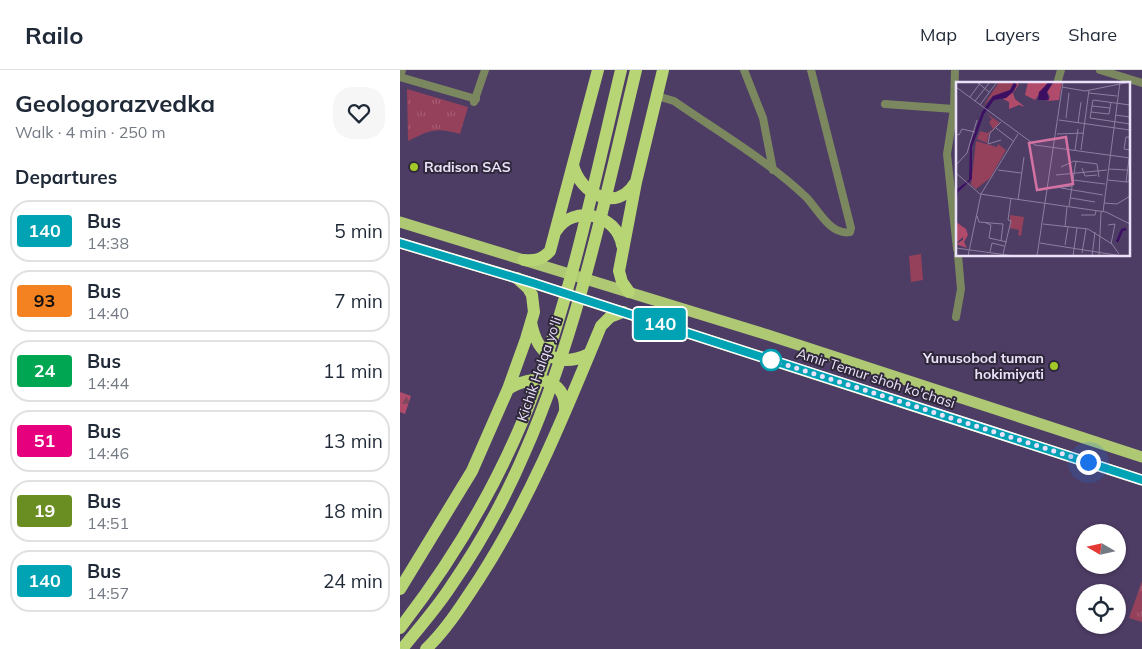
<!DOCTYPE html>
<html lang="en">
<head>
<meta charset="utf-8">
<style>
  :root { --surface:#fff; --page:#f6f6f7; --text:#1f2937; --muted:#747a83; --line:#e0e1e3 }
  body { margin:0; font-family:Mulish,sans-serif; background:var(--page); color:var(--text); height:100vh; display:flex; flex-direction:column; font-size:19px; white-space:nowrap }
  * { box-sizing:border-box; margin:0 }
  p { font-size:16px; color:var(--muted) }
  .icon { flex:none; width:28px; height:28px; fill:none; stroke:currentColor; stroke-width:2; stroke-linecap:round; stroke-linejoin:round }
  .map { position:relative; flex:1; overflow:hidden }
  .details { display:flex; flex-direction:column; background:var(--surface); width:400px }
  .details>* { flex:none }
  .badge { padding:0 10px; border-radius:4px; font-size:18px; line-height:32px }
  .needle { width:32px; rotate:279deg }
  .buttons { position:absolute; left:676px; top:454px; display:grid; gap:10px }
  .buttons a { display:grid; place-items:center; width:50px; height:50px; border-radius:50%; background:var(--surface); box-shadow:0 1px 4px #0004; font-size:25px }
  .you { position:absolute; width:25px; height:25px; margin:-12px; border:4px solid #fff; border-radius:50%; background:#1a73e8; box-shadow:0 0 0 8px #1a73e833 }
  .map>.badge { position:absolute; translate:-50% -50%; box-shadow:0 0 0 2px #fff }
  h2 { padding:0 15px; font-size:19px; line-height:45px }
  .round { display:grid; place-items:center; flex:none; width:52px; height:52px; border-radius:20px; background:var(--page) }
  .overview { display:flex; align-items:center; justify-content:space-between; height:85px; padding:0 15px }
  h1 { font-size:24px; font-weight:700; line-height:38px }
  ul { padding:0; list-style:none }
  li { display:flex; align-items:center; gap:15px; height:62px; margin:0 10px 8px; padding:0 5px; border:2px solid var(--line); border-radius:20px }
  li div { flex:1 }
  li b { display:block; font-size:19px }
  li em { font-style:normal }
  li .badge { min-width:55px; font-weight:700; text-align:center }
  header { display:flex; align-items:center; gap:30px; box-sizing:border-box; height:70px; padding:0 25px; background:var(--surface); border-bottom:1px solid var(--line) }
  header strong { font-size:24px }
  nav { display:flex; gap:28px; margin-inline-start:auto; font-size:18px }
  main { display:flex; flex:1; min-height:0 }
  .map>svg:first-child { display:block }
  .grass { fill:url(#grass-tufts) }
  .forest { fill:url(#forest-firs) }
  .garden { fill:#96415b }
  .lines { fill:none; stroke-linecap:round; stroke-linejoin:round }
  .minor { stroke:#7b885f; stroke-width:8 }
  .primary { stroke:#aec873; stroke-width:11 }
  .trunk { stroke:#b8d576; stroke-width:12 }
  .trunk-bridge { stroke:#b8d576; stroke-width:12 }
  .line-casing { stroke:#fff; stroke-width:11 }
  .line { stroke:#00a3b4; stroke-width:8 }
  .walk { stroke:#ebe2fa; stroke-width:5; stroke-dasharray:0 9 }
  .poi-dot { fill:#a2c927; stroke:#2f283a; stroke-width:2 }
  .stop-dot { fill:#fff; stroke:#00a3b4; stroke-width:2.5 }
  .labels { text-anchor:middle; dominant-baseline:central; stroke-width:4; stroke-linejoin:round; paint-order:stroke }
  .poi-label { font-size:14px; font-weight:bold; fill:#ebe2fa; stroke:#2f283a; text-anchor:start }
  .street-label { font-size:14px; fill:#ebe2fa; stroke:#2f283a }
  .inset-river { fill:none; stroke:#3c0f63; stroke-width:2.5 }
  .inset-road { fill:none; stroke:#8c7ea0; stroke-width:1 }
  .view { fill:#d473a3; fill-opacity:0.15; stroke:#d473a3; stroke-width:2.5 }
  .inset-edge { fill:none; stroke:#ebe2fa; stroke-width:2.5 }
</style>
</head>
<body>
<header>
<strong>Railo</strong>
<nav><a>Map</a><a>Layers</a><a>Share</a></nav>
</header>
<main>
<section class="details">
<div class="overview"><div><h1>Geologorazvedka</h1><p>Walk · 4 min · 250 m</p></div><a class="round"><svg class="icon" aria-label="heart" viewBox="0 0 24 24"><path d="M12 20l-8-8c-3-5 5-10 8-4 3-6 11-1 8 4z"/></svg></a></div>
<h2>Departures</h2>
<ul>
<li><span class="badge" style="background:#00a3b4;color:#fff">140</span><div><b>Bus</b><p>14:38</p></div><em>5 min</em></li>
<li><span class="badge" style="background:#f58220;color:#111">93</span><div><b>Bus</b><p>14:40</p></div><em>7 min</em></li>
<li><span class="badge" style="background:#00a651;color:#fff">24</span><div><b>Bus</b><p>14:44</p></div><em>11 min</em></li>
<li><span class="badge" style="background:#e6007e;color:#fff">51</span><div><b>Bus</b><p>14:46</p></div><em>13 min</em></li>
<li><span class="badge" style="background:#6b8e23;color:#fff">19</span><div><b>Bus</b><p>14:51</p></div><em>18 min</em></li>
<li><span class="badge" style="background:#00a3b4;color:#fff">140</span><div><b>Bus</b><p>14:57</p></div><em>24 min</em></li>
</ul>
</section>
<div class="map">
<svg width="742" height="579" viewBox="0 0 742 579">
  <defs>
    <pattern id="grass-tufts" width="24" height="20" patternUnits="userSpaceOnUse" patternTransform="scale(1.25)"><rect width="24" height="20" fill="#96415b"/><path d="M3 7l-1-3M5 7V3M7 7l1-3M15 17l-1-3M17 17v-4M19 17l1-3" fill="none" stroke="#a55c73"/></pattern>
    <pattern id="forest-firs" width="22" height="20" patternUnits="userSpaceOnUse" patternTransform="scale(1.25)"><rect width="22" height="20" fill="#b04b6b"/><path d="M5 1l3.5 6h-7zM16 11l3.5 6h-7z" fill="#80485d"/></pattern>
  </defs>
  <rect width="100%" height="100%" fill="#4d3c64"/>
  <path class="grass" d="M 7,19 L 68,37 L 60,64 C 36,57 30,60 8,71 Z
    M 742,511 L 742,552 L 729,548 Z"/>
  <path class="forest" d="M 0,322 L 11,326 L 5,344 L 0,342 Z"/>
  <path class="garden" d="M 521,184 L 523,210 L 511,212 L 509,186 Z"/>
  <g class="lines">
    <path class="minor" d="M 2,0 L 0,7 L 76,29
      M 344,0 L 363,48 L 373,100
      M 555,0 L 554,39 L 547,84 L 557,179
      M 700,0 L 742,13
      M 657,14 L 661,0
      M 257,26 L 274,31 C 317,61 370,92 407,128 C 418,140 431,166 450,162 L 451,158 L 411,0
      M 74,32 L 85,0
      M 485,34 L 554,39
      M 556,247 L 561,219 L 558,185"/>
    <path class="primary" d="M 0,152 L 368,265 L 742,387
      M 0,173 L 117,208 L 742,410"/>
    <path class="trunk" d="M 173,95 C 180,124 217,143 235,113
      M 156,161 C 173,134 217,144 222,175
      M 124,190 C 134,191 142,190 150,181 L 198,0
      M 229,222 L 222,212 L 219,201 L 236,112 L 263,0
      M 131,252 C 137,285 158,299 189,284
      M 108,319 C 131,304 167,306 165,341
      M 0,519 L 72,401 L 108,319 L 126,269 L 134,242 L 132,225 L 128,218 L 117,208
      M 26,579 C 47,559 63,533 79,509 C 130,430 165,343 201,256 L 210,247 L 223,242"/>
    <path class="trunk-bridge" d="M 0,558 C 49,495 92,424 123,350 C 169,238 193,117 221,0
      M 2,579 C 18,559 35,540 49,519 C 78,477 104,431 124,384 C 178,262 205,129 236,0"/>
  </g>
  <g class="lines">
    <g class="line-casing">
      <path id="line" d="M 0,173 L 133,213 L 742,410"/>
    </g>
    <use href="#line" class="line"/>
    <path class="walk" d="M 371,290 L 688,392"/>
  </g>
  <g class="poi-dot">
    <circle cx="14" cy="97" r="5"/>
    <circle cx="654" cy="296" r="5"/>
  </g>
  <circle class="stop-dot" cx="371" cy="290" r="10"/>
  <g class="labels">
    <g class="poi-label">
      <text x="24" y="97">Radison SAS</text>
      <text x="644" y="288" text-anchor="end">Yunusobod tuman<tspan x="644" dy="16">hokimiyati</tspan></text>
    </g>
    <g class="street-label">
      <text transform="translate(139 299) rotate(-71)">Kichik Halqa yo'li</text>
      <text transform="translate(476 308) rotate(18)">Amir Temur shoh ko'chasi</text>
    </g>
  </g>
  <g transform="translate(556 12)">
    <rect width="174" height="174" fill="#4d3c64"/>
    <path d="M 30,31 L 44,41 L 33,51 L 31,61 L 21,57 L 24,49 L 31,51 L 37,47 L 33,40 L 36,37 Z" fill="#96415b"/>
    <path d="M 72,0 L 92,0 L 79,18 L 69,13 ZM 98,0 L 106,0 L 103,18 L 91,19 L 94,15 L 91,10 ZM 60,1 L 63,2 L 57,11 L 59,17 L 69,25 L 63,23 L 53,27 L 53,20 L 47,17 L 57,10 ZM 0,140 L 10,147 L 12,153 L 8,160 L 11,166 L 0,162 L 7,158 L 7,155 L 0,161 Z" fill="#b04b6b"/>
    <path d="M 20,59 L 41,65 L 42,62 L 50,68 L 34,96 L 20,107 L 15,103 Z" fill="#96415b"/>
    <path d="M 43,0 L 57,0 L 58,4 L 48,13 L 37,14 L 27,24 Z" fill="#96415b"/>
    <path d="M 54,133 L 68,135 L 65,154 L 62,153 L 63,148 L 54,146 Z" fill="#96415b"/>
    <path d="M 58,0 L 61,3 L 57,10 L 50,16 L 38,18 L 28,32 L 16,65 L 16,97 L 2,110 L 0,121 L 0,108 L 13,98 L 14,63 L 26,30 L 37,14 L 54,8 ZM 93,0 L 97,0 L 91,10 L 93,18 L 82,18 L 83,10 Z" fill="#3c0f63"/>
    <path class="inset-river" d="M 161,160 L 166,148 L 170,147"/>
    <path class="inset-road" d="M 21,0 L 33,10M 0,5 L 79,63 L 174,76M 106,5 L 129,9 L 174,0M 133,11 L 161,14M 14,15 L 25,0M 19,19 L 34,0M 24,23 L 41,0M 174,23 L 137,18 L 134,36 L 174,42M 136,24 L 154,26M 135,30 L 153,32 L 155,20M 159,33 L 174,35M 110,36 L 113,11M 103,38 L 174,48M 122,41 L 125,20M 40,46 L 57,59M 0,52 L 3,53 L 6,47 L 19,50M 101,52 L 128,51M 174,55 L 170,55 L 168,67 L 174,68M 45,58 L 32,62 L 34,51 L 45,40M 119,68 L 122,47M 125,68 L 133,8M 0,83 L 11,71 L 21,38M 105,85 L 118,79 L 141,82 L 143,95M 126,86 L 129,94 L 141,93M 153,87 L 171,88M 42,88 L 65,91M 0,91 L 24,112 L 150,130 L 174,142M 100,93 L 151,88M 117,98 L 149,102M 152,98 L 171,100 L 174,98M 170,100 L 173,77M 99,106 L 116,104M 105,106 L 147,113M 115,116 L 139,120M 62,118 L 68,75M 148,121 L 161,122 L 174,114M 113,124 L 120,79M 147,130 L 164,0M 125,133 L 139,133 L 140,129M 21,134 L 23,140 L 47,142M 30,141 L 35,143 L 33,156 L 51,160M 87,142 L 132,147 L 156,162 L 163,172M 152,143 L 159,142 L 155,162M 109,145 L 111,125M 45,159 L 47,142M 84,161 L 166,174M 109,163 L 112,145M 0,166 L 58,174M 34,170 L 36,161 L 48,164M 126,171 L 130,147M 47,172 L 55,139 L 52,138 L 55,116M 12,174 L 25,112 L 62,52M 81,174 L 107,0M 117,174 L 121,146M 136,174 L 139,150M 143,174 L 145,130"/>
    <path class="view" d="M 110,55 L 117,102 L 81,108 L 73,61 Z"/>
    <rect width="174" height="174" class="inset-edge"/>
  </g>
</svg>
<div class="buttons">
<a><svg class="needle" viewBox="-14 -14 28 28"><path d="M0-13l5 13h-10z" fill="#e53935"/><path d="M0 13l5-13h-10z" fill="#747a83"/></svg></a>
<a><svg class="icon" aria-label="locate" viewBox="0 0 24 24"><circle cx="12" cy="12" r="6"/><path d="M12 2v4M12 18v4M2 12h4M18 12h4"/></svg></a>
</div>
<div class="you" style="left:688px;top:392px"></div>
<b class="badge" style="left:260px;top:254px;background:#00a3b4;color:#fff">140</b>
</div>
</main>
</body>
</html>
